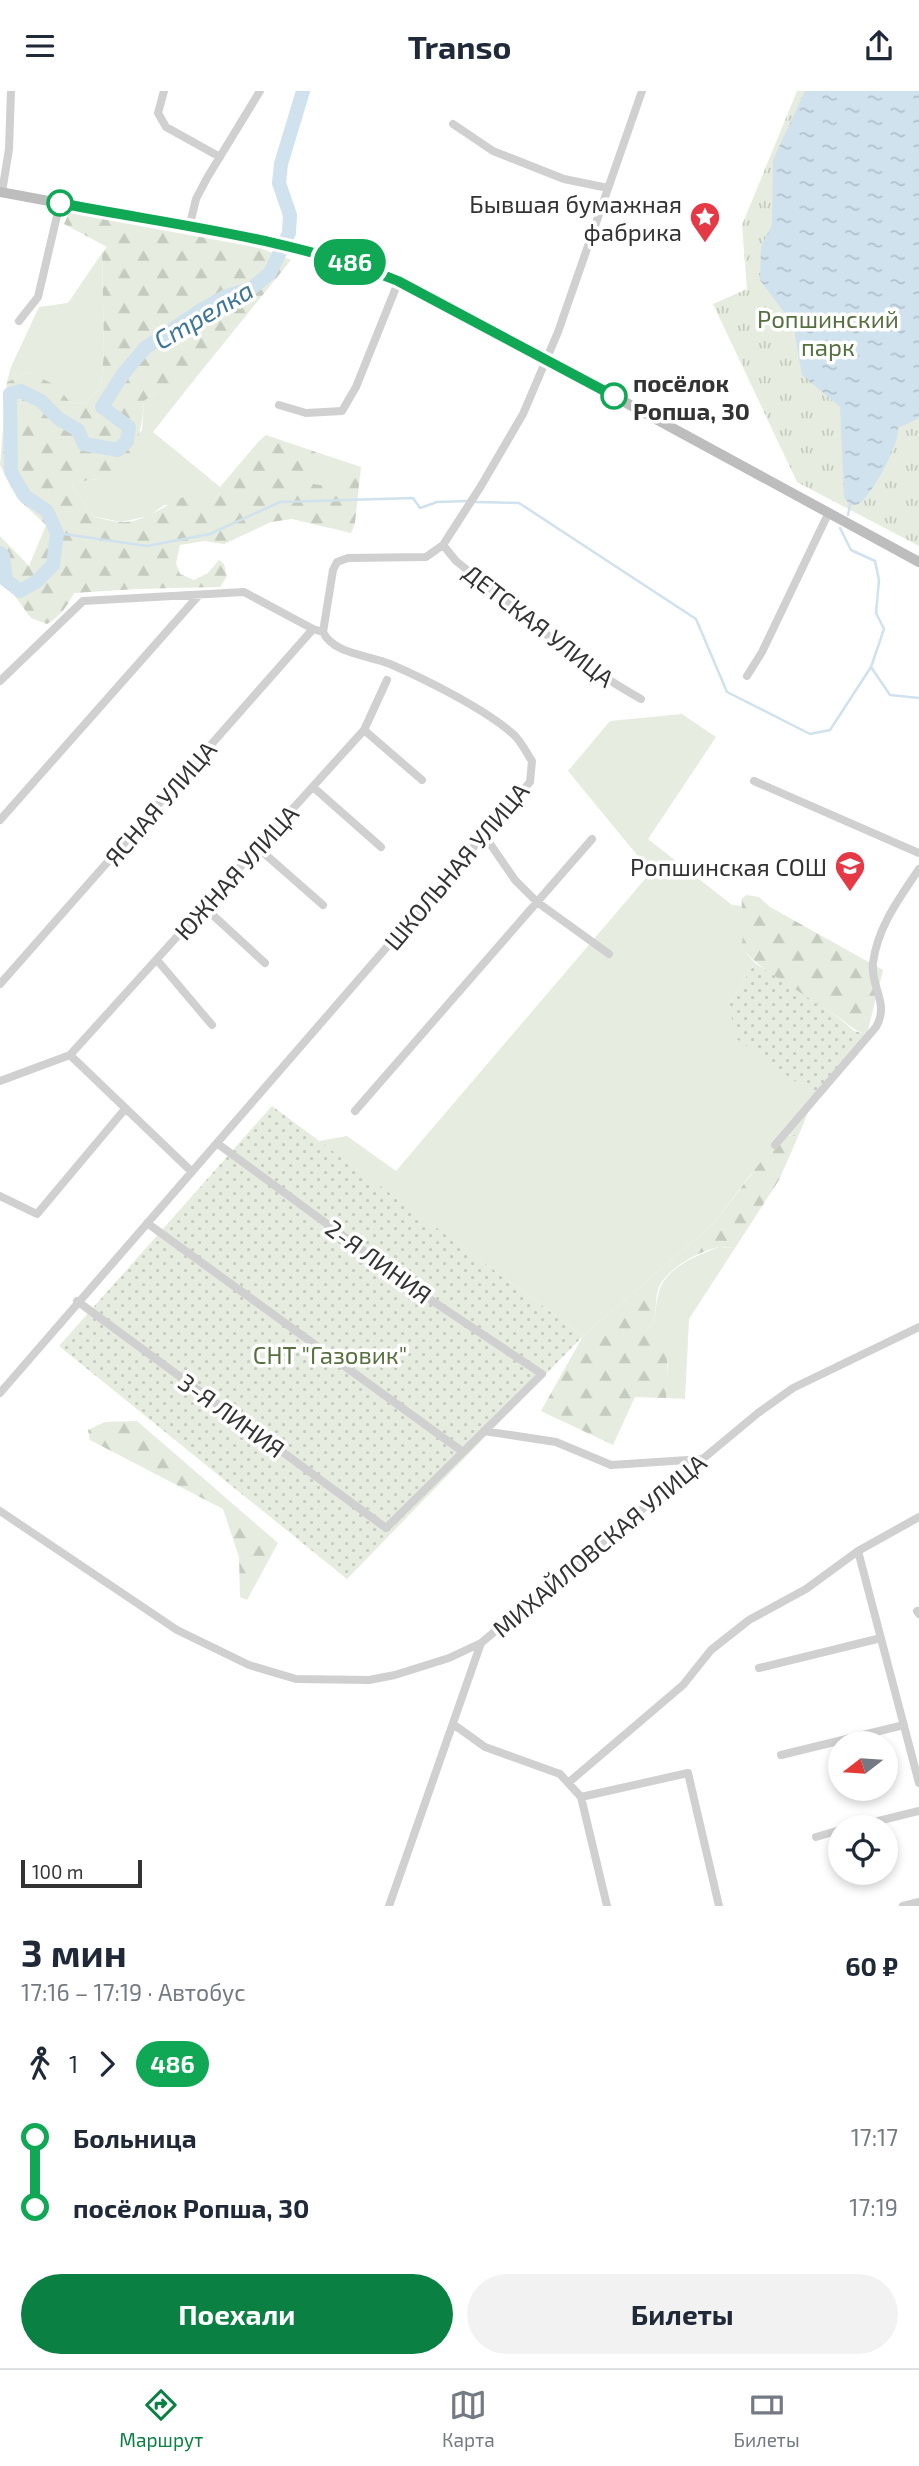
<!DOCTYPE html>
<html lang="ru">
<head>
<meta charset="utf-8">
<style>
  :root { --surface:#fff; --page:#f2f2f3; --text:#1f2937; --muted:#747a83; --line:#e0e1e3; --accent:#0b8043 }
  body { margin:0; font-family:"Exo 2",sans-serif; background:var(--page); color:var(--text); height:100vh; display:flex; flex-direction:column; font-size:26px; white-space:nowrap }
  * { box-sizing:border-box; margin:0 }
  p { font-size:23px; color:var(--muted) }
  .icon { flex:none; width:38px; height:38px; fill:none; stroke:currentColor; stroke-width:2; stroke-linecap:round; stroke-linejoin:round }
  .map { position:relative; height:1815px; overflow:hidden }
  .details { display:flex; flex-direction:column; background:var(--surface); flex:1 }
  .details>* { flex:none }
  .badge { padding:0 14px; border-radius:23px; font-size:24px; line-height:46px }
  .needle { width:46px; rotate:253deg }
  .controls { position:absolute; left:828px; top:1640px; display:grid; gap:14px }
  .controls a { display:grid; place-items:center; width:70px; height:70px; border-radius:50%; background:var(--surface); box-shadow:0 4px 10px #0003; font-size:35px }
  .scale { position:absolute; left:21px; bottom:18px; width:121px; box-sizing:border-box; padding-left:7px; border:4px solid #333; border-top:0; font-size:19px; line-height:24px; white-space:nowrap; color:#333; -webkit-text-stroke:5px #fff; paint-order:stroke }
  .map>.badge { position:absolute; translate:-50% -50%; box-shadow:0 0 0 4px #fff }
  .legs { display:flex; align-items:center; gap:10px; height:77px; padding:0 21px; font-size:23px }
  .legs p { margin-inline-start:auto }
  .summary { display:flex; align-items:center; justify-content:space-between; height:119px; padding:0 21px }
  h1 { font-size:38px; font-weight:700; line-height:52px }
  .button { display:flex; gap:14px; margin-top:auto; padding:14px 21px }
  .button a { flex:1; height:80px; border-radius:42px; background:var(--accent); color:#fff; font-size:28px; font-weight:700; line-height:80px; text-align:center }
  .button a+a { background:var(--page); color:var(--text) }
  ul { padding:0 21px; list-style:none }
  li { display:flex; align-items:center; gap:24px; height:70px; font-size:26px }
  li i { display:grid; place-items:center; width:10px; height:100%; margin:0 9px; background:currentColor }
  li i::after { content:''; width:18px; height:18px; margin:-9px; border:5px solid; border-radius:50%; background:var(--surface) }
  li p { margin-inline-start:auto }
  li:first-child i { background:linear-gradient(#0000 50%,currentColor 0) }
  li:last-child i { background:linear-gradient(currentColor 50%,#0000 0) }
  header { display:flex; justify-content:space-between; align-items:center; height:91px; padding:0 21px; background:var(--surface); font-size:32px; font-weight:700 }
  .tabs { display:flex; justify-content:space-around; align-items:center; height:98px; border-top:2px solid var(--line); background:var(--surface); font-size:19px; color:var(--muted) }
  .tabs a { display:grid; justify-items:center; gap:4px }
  .tabs .current { color:var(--accent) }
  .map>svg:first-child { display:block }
  .grass { fill:#e6ecdf }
  .forest { fill:url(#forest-firs) }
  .park { fill:url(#park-tufts) }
  .garden { fill:url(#garden-dots) }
  .water { fill:url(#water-ripples) }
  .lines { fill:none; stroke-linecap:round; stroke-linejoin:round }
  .stream { stroke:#cfe2ee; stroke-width:2.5 }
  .river { stroke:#cfe2ee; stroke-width:14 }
  .street { stroke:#d0d0d0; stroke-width:8 }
  .secondary { stroke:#bdbdbd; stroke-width:10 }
  .line-1-casing { stroke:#fff; stroke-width:16 }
  .line-1 { stroke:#10a855; stroke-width:10 }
  .stop-1-dot { fill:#fff; stroke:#10a855; stroke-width:3.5 }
  .labels { text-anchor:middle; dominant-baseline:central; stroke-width:7; stroke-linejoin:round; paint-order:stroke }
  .poi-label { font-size:24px; fill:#333; stroke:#fff; text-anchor:end }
  .park-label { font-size:24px; fill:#56703f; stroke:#fff }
  .stop-label { font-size:24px; font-weight:bold; fill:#333; stroke:#fff; text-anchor:start }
  .street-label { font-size:24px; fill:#333; stroke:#fff }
  .water-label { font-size:26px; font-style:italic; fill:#3f7597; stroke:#fff }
</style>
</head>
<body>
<header><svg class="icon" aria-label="menu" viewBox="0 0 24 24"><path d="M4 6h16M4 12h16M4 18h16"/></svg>Transo<svg class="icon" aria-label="share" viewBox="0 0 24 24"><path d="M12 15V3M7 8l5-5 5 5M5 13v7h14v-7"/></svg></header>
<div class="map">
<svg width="919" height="1815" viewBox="0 0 919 1815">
  <defs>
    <pattern id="forest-firs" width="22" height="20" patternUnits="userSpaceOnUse" patternTransform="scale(1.75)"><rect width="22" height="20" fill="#e6ecdf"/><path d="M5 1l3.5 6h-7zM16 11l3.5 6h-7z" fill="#c6cbc0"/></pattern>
    <pattern id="park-tufts" width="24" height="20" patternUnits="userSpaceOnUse" patternTransform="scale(1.75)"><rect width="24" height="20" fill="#e6ecdf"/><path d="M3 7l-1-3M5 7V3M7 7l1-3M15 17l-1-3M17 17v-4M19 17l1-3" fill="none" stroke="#c6cbc0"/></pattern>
    <pattern id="garden-dots" width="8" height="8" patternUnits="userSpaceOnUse" patternTransform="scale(1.75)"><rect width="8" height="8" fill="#e6ecdf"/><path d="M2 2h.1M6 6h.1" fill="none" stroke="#c6cbc0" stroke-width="1.8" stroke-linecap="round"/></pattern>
    <pattern id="water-ripples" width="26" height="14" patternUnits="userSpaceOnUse" patternTransform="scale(1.75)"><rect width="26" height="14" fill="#cfe2ee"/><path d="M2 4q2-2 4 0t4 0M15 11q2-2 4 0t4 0" fill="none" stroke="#b2c2cd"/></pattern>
  </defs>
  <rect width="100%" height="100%" fill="#fff"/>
  <path class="grass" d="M 102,162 L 104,261 L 101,296 L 85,313 L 71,312 L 54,294 L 29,281 L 7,291 L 11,276 L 39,216 L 68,212 Z
    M 160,299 L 186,299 L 153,341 L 220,396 L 220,402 L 211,412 L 164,414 L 149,425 L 121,431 L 92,425 L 72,394 L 78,391 L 97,388 L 114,377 L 142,339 L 144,310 Z
    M 316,361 L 361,376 L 360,385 C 341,393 327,398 307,391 Z
    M 682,623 L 716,646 L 648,748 L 732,814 L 741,815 L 745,844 L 741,857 L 755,872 L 730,912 L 818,1007 L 810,1017 L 797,1048 L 794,1044 L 786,1045 L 750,1084 L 713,1133 L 583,1245 L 319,1050 L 347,1045 L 396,1080 L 651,781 L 568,680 L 610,630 Z
    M 719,1156 L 735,1157 L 689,1228 L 685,1308 L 666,1307 L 668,1274 L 650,1236 C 657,1227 655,1215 658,1205 C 663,1177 696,1165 719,1156 Z"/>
  <path class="forest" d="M 69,122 L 260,157 L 291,169 L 186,299 L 160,299 L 144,310 C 141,347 136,370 99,387 C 90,390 81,389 72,394 L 92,425 C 101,427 110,430 119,431 C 143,433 164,414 186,405 L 197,412 L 211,412 L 220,402 L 220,396 L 259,350 L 266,344 L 316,361 L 308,391 C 327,398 341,392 360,385 L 355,432 L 351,442 L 292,428 L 271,431 L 224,453 L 204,450 L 180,454 L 176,472 L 180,483 L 194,489 L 208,482 L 219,469 L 224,473 L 227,485 L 220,496 L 136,498 L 74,502 C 67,515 61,525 47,533 L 31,527 L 0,485 L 0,445 L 29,475 L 46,434 L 17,407 L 0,374 L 7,291 L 29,281 L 55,294 L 71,312 L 85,313 L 101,296 L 104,261 L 102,162 L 107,156 L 64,133 Z
    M 746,804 L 759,806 L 770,816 L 883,879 L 867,943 C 852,940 847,931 835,924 C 802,904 767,884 741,857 C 746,840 740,825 742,808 Z
    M 795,1044 L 797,1048 L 779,1089 L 735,1157 C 730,1157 724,1155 719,1156 C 699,1160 670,1176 660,1194 C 653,1207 659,1224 650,1236 C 672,1262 668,1276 666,1307 L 635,1306 L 613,1354 L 541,1320 L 583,1245 L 713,1133 L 763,1068 L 787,1045 Z
    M 137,1330 L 278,1452 L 247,1509 L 240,1506 L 239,1466 L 223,1418 L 90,1349 L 88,1339 L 105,1331 Z"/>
  <path class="park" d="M 797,0 L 919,0 L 919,455 L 797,391 L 713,213 L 747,198 L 742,134 Z"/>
  <path class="garden" d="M 755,872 L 839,927 L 854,940 L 867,943 L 818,1007 L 734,946 L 730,912 Z
    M 272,1015 L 583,1245 L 347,1488 L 59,1255 Z"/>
  <path class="water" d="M 805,0 L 919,0 L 919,327 L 898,337 C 900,352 873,402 860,412 C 857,414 854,414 850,414 L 844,406 L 840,316 L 802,284 L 793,233 L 760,189 L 761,156 L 772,133 L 773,69 Z"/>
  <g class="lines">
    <path class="stream" d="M 475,411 L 519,412 L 696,528 L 727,601 L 810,643 L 830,639 L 871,576 L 890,604 L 919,607
      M 848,424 L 850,414
      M 840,437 L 851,459 L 875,470 L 879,489 L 876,522 L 884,538 L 871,576
      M 57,442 L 147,455 L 210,443 L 280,411 L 413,407 L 420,417 L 437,411 L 468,410"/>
    <path class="river" d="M 0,462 L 3,465 L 6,489 L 20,500 L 36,491 L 53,474 L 57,442 L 47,420 L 25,405 L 11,381 L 10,303 L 21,300 L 41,310 L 59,328 L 78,339 L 84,353 L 118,359 L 127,350 L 129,336 L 102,316 L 123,283 L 145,257 L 201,219 L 224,206 L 252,197 L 270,182 L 289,142 L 290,124 L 279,92 L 281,73 L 303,0"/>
    <path class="street" d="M 164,0 L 158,22 L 166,36 L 220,66
      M 453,33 L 493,60 L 564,88 L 608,97
      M 2,101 L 9,58 L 11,0
      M 189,137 L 196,108 L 207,87 L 260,0
      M 19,230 L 38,206 L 60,112
      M 279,314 L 306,322 L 342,320 L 356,296 L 399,189
      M 443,454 L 456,470 C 516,518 574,571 641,608
      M 747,585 L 762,561 L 829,421
      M 0,590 L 83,510 L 244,501 L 313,538
      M 364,639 L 422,689
      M 754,690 L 919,762
      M 313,696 L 381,756
      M 0,729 L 199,504
      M 484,744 L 515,789 L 537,811 L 609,863
      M 258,757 L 323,814
      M 204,816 L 265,872
      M 157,869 L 212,934
      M 0,893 L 313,538 L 323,541
      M 70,964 L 364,639 L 387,589
      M 0,990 L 70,964 L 192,1081
      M 355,1020 L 592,748
      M 775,1054 L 876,936 C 890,912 870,896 873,872 C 877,837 900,806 919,778
      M 0,1105 L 37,1123 L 125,1018
      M 147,1132 L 463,1361
      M 77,1210 L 386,1437 L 542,1283 L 428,1207 L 218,1053
      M 0,1302 L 530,691 L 532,670 C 526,661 521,650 513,643 C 485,618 425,588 390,573 C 369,564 333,563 323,541 L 333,479 L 337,471 L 348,467 L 426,466 L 443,454 L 481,395 L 523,323 L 558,241 L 642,0
      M 484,1340 L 556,1351 L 611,1374 L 703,1368
      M 0,1420 L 177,1539 L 249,1574 L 296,1588 L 369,1589 L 395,1584 L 449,1567 L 481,1552
      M 858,1460 L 919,1692
      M 917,1520 L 919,1523
      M 759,1577 L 881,1547
      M 453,1633 L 485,1656 L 560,1683 L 581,1706 L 607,1815
      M 781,1664 L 904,1634
      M 568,1692 L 683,1594 L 711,1559 L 749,1529 L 806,1498 L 858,1460 L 919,1426
      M 581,1706 L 688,1682 L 719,1815
      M 854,1736 L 919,1720
      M 816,1746 L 840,1739
      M 389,1815 L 481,1552 L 758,1322 L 793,1297 L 919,1236
      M 903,1815 L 919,1811"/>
    <path class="secondary" d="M 0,101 L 258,149 L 361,174 L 399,189 L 516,252 L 919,471"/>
  </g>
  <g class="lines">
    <g class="line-1-casing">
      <path id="line-1" d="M 60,112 C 172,134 294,147 398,190 L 614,305"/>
    </g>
    <use href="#line-1" class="line-1"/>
  </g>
  <defs>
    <g id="sight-pin" transform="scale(1.575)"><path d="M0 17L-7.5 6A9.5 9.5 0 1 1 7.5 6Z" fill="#e63946" stroke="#fff"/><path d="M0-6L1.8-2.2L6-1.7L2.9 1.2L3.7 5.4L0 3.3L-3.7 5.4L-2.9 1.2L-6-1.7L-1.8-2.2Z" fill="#fff"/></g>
    <g id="school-pin" transform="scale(1.575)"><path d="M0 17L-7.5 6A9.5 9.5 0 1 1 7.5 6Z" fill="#e63946" stroke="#fff"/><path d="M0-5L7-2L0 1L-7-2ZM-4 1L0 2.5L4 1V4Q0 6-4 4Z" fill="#fff"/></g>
  </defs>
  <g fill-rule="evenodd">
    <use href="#sight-pin" x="705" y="126"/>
    <use href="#school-pin" x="850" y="775"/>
  </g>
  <g class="stop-1-dot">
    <circle cx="60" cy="112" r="12"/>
    <circle cx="614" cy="305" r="12"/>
  </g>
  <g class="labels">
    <g class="poi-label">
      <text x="682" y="112">Бывшая бумажная<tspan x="682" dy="28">фабрика</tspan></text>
      <text x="827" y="775">Ропшинская СОШ</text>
    </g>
    <g class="park-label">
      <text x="828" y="227">Ропшинский<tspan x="828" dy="28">парк</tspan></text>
      <text x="330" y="1263">СНТ "Газовик"</text>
    </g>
    <g class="stop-label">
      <text x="633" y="291">посёлок<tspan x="633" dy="28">Ропша, 30</tspan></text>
    </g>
    <g class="street-label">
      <text transform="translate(539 534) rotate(38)">ДЕТСКАЯ УЛИЦА</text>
      <text transform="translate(160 712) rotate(-49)">ЯСНАЯ УЛИЦА</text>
      <text transform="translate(456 775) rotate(-50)">ШКОЛЬНАЯ УЛИЦА</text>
      <text transform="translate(236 781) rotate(-48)">ЮЖНАЯ УЛИЦА</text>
      <text transform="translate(379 1170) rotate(36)">2-Я ЛИНИЯ</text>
      <text transform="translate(232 1324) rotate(36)">3-Я ЛИНИЯ</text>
      <text transform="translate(599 1454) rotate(-40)">МИХАЙЛОВСКАЯ УЛИЦА</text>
    </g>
    <g class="water-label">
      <text transform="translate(203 223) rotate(-30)">Стрелка</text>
    </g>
  </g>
</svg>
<div class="controls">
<a><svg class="needle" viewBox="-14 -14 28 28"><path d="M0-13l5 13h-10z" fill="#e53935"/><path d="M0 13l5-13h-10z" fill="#747a83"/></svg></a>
<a><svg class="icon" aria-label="locate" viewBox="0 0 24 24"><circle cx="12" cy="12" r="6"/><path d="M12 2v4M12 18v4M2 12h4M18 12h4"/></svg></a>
</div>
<div class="scale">100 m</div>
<b class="badge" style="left:350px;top:171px;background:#10a855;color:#fff">486</b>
</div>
<section class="details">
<div class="summary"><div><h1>3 мин</h1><p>17:16 – 17:19 · Автобус</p></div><b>60 ₽</b></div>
<div class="legs"><svg class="icon" aria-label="walk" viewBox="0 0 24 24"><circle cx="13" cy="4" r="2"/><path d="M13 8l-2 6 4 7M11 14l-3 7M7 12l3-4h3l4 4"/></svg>1<svg class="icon" aria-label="forward" viewBox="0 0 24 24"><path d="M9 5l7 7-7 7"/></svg><b class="badge" style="background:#10a855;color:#fff">486</b></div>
<ul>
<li><i style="color:#10a855"></i><b>Больница</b><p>17:17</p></li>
<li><i style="color:#10a855"></i><b>посёлок Ропша, 30</b><p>17:19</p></li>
</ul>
<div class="button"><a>Поехали</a><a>Билеты</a></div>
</section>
<nav class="tabs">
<a class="current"><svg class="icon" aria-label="directions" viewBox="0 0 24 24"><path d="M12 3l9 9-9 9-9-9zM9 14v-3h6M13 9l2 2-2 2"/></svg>Маршрут</a>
<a><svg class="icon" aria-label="map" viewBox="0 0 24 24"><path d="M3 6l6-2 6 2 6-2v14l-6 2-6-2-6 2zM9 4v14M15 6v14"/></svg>Карта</a>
<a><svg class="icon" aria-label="tickets" viewBox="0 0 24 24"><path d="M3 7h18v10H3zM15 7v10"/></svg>Билеты</a>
</nav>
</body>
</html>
